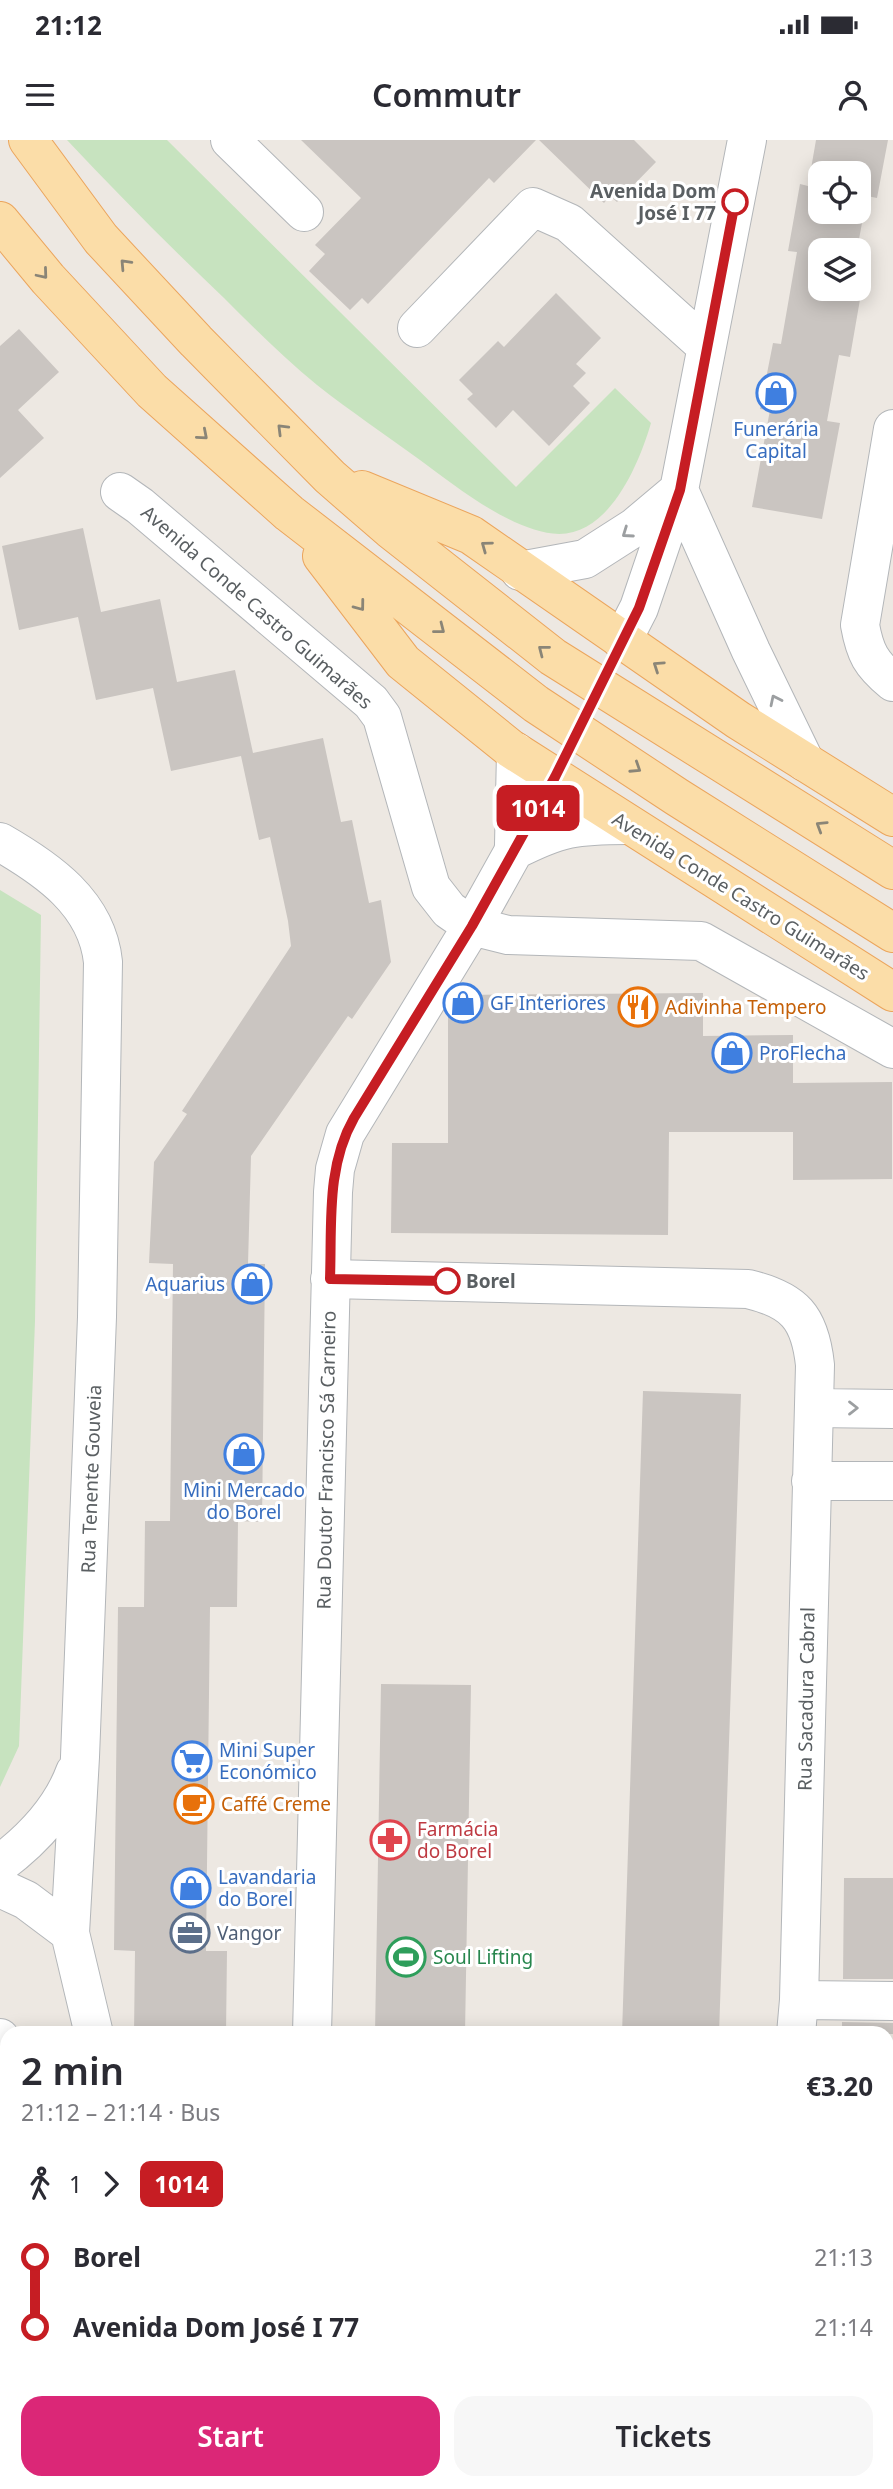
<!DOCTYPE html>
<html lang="en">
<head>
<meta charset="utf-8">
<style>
  :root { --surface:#fff; --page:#f7f7f7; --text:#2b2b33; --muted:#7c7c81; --accent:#db2777 }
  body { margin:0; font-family:"Noto Sans",sans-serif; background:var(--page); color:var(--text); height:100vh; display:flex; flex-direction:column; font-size:26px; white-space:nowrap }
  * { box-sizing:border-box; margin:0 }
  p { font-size:23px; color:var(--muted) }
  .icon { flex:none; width:38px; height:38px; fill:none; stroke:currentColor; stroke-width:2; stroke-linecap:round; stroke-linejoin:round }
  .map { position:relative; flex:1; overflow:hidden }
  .panel { position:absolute; left:0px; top:1886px; width:894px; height:464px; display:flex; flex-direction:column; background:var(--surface); border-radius:21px 21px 0 0; box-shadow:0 4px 18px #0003 }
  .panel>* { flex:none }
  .badge { padding:0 14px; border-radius:10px; font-size:24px; line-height:46px }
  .buttons { position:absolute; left:808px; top:21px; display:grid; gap:14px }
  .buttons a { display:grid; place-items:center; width:63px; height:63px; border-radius:14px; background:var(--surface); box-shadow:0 4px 18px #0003; font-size:35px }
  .map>.badge { position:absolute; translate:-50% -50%; box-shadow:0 0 0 4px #fff }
  .legs { display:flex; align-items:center; gap:10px; height:77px; padding:0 21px; font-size:23px }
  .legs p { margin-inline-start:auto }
  .overview { display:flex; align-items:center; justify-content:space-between; height:119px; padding:0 21px }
  h1 { font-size:38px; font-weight:600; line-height:52px }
  .cta { display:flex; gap:14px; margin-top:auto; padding:14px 21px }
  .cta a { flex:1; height:80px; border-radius:21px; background:var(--accent); color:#fff; font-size:28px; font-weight:600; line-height:80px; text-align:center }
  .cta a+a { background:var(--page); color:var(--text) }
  ul { padding:0 21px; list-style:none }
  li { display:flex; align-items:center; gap:24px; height:70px; font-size:26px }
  li i { display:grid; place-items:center; width:10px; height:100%; margin:0 9px; background:currentColor }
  li i::after { content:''; width:18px; height:18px; margin:-9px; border:5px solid; border-radius:50%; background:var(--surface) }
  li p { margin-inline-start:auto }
  li:first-child i { background:linear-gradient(#0000 50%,currentColor 0) }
  li:last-child i { background:linear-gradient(currentColor 50%,#0000 0) }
  .status { display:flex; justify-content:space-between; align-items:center; height:49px; padding:0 35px; background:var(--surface); direction:ltr }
  .status svg { height:19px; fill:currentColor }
  header { display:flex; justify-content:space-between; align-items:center; height:91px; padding:0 21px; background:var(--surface); font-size:32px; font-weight:600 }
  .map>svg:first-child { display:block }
  .green { fill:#c7e3bf }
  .building { fill:#cac5c1; fill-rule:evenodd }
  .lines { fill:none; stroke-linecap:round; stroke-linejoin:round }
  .minor-casing { stroke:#b3b6b9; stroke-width:40 }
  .major-casing { stroke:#eba55d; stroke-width:40 }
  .highway-casing { stroke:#e5730a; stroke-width:40 }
  .minor { stroke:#fff; stroke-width:38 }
  .major { stroke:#fbdda8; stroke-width:38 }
  .highway { stroke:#f8c78d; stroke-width:38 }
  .oneway { stroke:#8a8577 }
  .oneway2 { stroke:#9c9fa1 }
  .line-1-casing { stroke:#fff; stroke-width:16 }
  .line-1 { stroke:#c61d23; stroke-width:10 }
  .stop-1-dot { fill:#fff; stroke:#c61d23; stroke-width:3.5 }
  .labels { text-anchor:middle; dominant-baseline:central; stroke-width:6; stroke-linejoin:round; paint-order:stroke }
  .stop-label { font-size:19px; font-weight:bold; fill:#5a5f62; stroke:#fff; text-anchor:end }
  .shop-label { font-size:19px; fill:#366cbe; stroke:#fff; text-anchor:start }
  .street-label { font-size:19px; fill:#5a5f62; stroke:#fff }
  .food-label { font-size:19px; fill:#c56008; stroke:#fff; text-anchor:start }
  .health-label { font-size:19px; fill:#be3a42; stroke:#fff; text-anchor:start }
  .service-label { font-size:19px; fill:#4e5e75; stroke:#fff; text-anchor:start }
  .leisure-label { font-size:19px; fill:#27864d; stroke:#fff; text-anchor:start }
</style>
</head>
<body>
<div class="status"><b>21:12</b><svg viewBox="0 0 49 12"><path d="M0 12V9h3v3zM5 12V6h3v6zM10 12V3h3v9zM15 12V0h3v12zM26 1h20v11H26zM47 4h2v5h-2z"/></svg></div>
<header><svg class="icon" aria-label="menu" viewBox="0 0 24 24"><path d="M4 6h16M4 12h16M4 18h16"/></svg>Commutr<svg class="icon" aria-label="person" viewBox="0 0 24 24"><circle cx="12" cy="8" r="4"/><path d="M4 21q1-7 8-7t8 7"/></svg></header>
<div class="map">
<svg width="893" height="2349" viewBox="0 0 893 2349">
  <rect width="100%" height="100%" fill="#ede8e2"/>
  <path class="green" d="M 67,0 L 167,0 L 516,347 L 615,248 L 651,283 C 639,324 610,394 559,394 C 514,393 455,346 420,320 C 386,295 350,271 317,245 C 284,218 254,188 224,158 C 170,107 118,54 67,0 Z
    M 0,750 L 41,775 L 35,1181 L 19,1606 L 0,1647 Z"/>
  <path class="building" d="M 301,0 L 536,0 L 494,43 L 489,38 L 368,164 L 362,158 L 350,170 L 309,131 L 325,114 L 315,105 L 361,58 Z
    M 539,0 L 634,0 L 656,22 L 617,62 L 610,56 L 604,63 Z
    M 816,0 L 888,0 L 877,58 L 867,56 L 857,110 L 821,110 L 821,149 L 859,149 L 859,124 L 866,125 L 850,217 L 839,215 L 827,281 L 840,283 L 822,379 L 752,367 L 770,270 L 760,269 L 773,203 L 781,204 L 797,112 L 788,111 L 800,44 L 808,46 ZM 821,33 L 859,33 L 859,72 L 821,72 Z
    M 556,153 L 601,198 L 576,224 L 586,233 L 573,246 L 590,263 L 549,306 L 513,270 L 496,288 L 467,259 L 473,254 L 459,240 L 498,201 L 504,207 Z
    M 19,189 L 59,232 L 18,270 L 44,298 L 0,338 L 0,206 Z
    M 83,388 L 101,472 L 160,459 L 177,542 L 235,530 L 253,613 L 323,598 L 341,682 L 352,680 L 369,763 L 381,760 L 391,822 L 352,879 L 348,876 L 251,1016 L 248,1124 L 265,1124 L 262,1382 L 238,1381 L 237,1467 L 210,1467 L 206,1811 L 227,1811 L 226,1894 L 134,1894 L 135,1811 L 114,1810 L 118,1467 L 144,1467 L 145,1381 L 170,1381 L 173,1124 L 149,1123 L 154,1022 L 187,974 L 182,971 L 291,806 L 288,781 L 270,697 L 259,700 L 241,616 L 171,631 L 153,548 L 96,560 L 78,477 L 19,490 L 2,406 Z
    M 703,853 L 703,896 L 793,895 L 793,943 L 892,942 L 892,1039 L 793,1040 L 793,992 L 669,992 L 668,1095 L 391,1093 L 392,1003 L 448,1003 L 448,867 L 456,855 Z
    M 643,1251 L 741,1254 L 719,1894 L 622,1894 Z
    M 381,1544 L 471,1545 L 465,1894 L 375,1894 Z
    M 844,1738 L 893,1738 L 893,1839 L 843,1839 Z
    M 842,1882 L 893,1883 L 893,1894 L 842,1894 Z"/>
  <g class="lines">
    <g class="minor-casing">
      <path id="minor" d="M 230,0 L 304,72
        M 417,188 L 533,67 L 569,83 L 706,206
        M 893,289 L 860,485 C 865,513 871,524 893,542
        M 679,350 L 751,511 L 805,622
        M 120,352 L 140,366 L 371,562 L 382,577 L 431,747 L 449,770 L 472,786 L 508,795 L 701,801 L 893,909
        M 520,431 L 585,419 L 635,387 L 679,350
        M 622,501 L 639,468 L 679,350 L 747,0
        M 0,702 C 47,729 97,763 103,822 L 97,1177 L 80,1617 L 70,1793 L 94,1894
        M 514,705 L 516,612
        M 513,711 C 560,687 576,685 627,685
        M 330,1139 L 748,1149 C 794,1160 810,1177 815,1225 L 799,1860 L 796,1894
        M 814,1268 L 893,1269
        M 811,1341 L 893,1341
        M 0,1724 C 32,1700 61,1670 75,1632
        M 0,1748 L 26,1760 L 70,1793
        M 799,1860 L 893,1861
        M 312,1894 L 333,1052 L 335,1029 L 345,994 L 472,786 L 555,637
        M 0,1898 L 7,1911
        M 887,2119 L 892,2131 L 887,2150
        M 50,2349 L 60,2343
        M 538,2349 L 549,2343"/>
    </g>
    <g class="major-casing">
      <path id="major" d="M 28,0 L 101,99 L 196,201 L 330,337 L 390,389 L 553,517 L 893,730
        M 0,81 L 48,139 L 152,251 L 289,373 L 536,564 L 677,657 L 893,793
        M 362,350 L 471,395 L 738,580 L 893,677
        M 322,416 L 403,522 L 511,609 L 893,852"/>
    </g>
    <g class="highway-casing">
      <path id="highway" d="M 887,2293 L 893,2287
        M 821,2349 L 829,2343"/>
    </g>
    <use href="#minor" class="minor"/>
    <use href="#major" class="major"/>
    <use href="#highway" class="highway"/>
  </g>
  <defs><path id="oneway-chevron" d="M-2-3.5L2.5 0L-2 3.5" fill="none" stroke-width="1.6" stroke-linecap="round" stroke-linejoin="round" transform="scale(1.75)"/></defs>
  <g class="oneway">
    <use href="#oneway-chevron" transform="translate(125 124) rotate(-133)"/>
    <use href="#oneway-chevron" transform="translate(43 134) rotate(50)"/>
    <use href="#oneway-chevron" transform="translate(282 289) rotate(-135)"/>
    <use href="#oneway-chevron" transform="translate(203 295) rotate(41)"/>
    <use href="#oneway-chevron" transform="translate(486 406) rotate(-144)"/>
    <use href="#oneway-chevron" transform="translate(360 466) rotate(53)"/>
    <use href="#oneway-chevron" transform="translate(440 489) rotate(38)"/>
    <use href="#oneway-chevron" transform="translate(543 510) rotate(-142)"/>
    <use href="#oneway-chevron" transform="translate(658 526) rotate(-146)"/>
    <use href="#oneway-chevron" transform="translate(636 628) rotate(33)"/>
    <use href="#oneway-chevron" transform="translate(821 686) rotate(-148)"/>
  </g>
  <g class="oneway2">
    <use href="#oneway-chevron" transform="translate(627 393) rotate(145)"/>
    <use href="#oneway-chevron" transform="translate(775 560) rotate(-116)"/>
    <use href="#oneway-chevron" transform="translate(853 1268)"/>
  </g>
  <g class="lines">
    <g class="line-1-casing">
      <path id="line-1" d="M 447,1141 L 330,1139 C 332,1084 326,1027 354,978 L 472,786 L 555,637 L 639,468 L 680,350 L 735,62"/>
    </g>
    <use href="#line-1" class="line-1"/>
  </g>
  <defs>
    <g id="shop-ring" transform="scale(2.0125)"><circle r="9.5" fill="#fff" stroke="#3f7fe0" stroke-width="1.5"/><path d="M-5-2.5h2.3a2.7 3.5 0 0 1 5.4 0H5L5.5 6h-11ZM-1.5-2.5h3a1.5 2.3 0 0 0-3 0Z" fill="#3f7fe0"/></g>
    <g id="restaurant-ring" transform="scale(2.0125)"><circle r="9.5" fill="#fff" stroke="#e8710a" stroke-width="1.5"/><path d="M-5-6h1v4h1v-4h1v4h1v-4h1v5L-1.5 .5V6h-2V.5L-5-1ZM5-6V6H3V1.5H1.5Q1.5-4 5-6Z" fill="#e8710a"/></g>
    <g id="supermarket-ring" transform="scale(2.0125)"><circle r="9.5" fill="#fff" stroke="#3f7fe0" stroke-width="1.5"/><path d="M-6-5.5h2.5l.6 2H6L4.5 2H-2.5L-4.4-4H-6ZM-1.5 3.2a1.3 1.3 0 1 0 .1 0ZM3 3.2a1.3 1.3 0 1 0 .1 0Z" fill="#3f7fe0"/></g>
    <g id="cafe-ring" transform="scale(2.0125)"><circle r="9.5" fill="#fff" stroke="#e8710a" stroke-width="1.5"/><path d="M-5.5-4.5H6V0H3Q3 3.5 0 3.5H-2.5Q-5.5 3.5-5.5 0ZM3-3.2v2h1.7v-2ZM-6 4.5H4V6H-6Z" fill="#e8710a"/></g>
    <g id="pharmacy-ring" transform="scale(2.0125)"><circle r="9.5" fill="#fff" stroke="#e0444e" stroke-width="1.5"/><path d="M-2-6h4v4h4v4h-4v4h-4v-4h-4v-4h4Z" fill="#e0444e"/></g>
    <g id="office-ring" transform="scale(2.0125)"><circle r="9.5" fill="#fff" stroke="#5c6f8a" stroke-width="1.5"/><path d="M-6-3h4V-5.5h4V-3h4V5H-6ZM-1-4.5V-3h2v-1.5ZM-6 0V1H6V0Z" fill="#5c6f8a"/></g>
    <g id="stadium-ring" transform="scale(2.0125)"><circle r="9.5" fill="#fff" stroke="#2e9e5b" stroke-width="1.5"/><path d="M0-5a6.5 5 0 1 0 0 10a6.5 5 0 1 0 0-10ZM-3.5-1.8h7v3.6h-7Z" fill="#2e9e5b"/></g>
  </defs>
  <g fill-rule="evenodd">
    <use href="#shop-ring" x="776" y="253"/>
    <use href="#shop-ring" x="463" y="863"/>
    <use href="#restaurant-ring" x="638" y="867"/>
    <use href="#shop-ring" x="732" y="913"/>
    <use href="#shop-ring" x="252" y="1144"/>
    <use href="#shop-ring" x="244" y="1314"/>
    <use href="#supermarket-ring" x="192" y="1621"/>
    <use href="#cafe-ring" x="194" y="1664"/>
    <use href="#pharmacy-ring" x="390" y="1700"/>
    <use href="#shop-ring" x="191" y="1748"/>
    <use href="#office-ring" x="190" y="1793"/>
    <use href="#stadium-ring" x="406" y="1817"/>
  </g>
  <g class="stop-1-dot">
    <circle cx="735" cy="62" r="12"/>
    <circle cx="447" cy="1141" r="12"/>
  </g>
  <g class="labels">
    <g class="stop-label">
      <text x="716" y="51">Avenida Dom<tspan x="716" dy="22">José I 77</tspan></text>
      <text x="466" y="1141" text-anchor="start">Borel</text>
    </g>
    <g class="shop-label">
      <text x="776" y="289" text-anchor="middle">Funerária<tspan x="776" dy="22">Capital</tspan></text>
      <text x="490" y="863">GF Interiores</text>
      <text x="759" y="913">ProFlecha</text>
      <text x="225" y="1144" text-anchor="end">Aquarius</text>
      <text x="244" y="1350" text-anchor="middle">Mini Mercado<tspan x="244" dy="22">do Borel</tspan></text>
      <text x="219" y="1610">Mini Super<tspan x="219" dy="22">Económico</tspan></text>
      <text x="218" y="1737">Lavandaria<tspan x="218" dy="22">do Borel</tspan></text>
    </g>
    <g class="street-label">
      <text transform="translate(257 467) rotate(41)">Avenida Conde Castro Guimarães</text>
      <text transform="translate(741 756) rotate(32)">Avenida Conde Castro Guimarães</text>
      <text transform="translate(326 1320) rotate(-89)">Rua Doutor Francisco Sá Carneiro</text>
      <text transform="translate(91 1339) rotate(-88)">Rua Tenente Gouveia</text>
      <text transform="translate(806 1559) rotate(-89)">Rua Sacadura Cabral</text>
    </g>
    <g class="food-label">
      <text x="665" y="867">Adivinha Tempero</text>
      <text x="221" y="1664">Caffé Creme</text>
    </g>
    <g class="health-label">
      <text x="417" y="1689">Farmácia<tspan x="417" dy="22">do Borel</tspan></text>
    </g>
    <g class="service-label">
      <text x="217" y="1793">Vangor</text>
    </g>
    <g class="leisure-label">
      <text x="433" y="1817">Soul Lifting</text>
    </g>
  </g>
</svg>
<div class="buttons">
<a><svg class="icon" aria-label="locate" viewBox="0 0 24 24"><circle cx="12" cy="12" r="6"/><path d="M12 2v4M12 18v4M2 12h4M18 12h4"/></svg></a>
<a><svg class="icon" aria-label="layers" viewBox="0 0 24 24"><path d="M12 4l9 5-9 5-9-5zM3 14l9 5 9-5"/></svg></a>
</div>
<b class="badge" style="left:538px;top:668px;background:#c61d23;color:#fff">1014</b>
<section class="panel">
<div class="overview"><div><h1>2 min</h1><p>21:12 – 21:14 · Bus</p></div><b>€3.20</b></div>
<div class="legs"><svg class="icon" aria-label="walk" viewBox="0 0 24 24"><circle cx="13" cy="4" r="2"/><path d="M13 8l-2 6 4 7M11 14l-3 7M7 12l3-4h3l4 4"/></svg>1<svg class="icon" aria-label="forward" viewBox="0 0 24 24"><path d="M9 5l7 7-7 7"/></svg><b class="badge" style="background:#c61d23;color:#fff">1014</b></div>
<ul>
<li><i style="color:#c61d23"></i><b>Borel</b><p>21:13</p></li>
<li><i style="color:#c61d23"></i><b>Avenida Dom José I 77</b><p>21:14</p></li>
</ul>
<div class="cta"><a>Start</a><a>Tickets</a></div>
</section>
</div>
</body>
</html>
